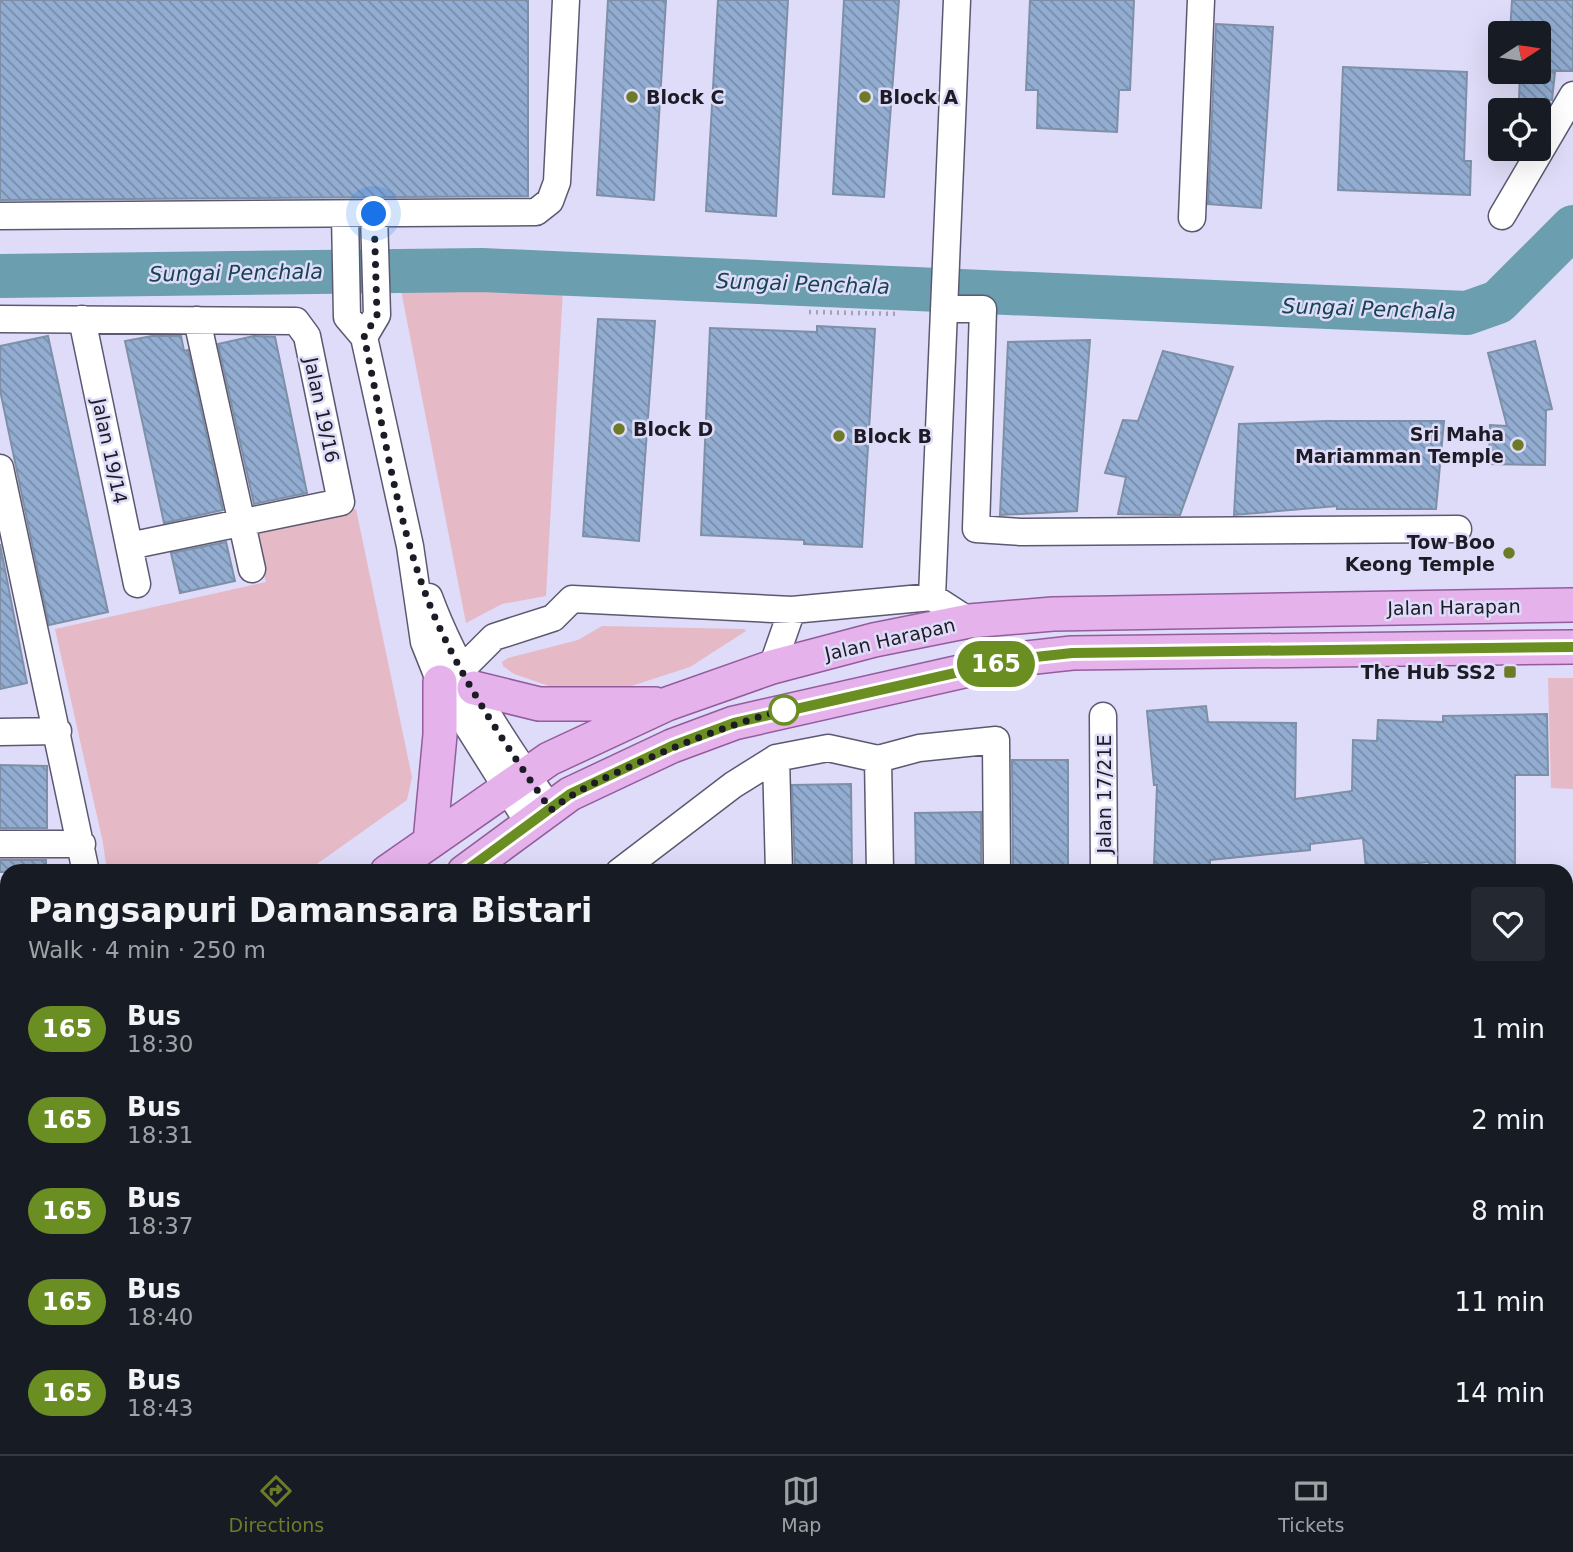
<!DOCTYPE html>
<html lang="en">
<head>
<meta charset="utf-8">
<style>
  :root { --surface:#171b24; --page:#242831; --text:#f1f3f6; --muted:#9ea1a6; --line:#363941; --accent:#6d7a27 }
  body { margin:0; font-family:"DejaVu Sans",sans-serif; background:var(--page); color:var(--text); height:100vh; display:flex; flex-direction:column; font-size:26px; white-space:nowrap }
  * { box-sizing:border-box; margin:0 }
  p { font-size:23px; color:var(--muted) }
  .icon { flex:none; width:38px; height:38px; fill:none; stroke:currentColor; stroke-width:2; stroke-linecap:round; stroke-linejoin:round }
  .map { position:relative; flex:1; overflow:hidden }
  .drawer { position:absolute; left:0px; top:864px; width:1573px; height:590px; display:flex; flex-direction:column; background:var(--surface); border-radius:21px 21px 0 0; box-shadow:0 7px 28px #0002 }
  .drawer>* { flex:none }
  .badge { padding:0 14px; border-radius:23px; font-size:24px; line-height:46px }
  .needle { width:46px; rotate:78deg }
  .buttons { position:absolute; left:1488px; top:21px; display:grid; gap:14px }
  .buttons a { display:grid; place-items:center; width:63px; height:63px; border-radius:7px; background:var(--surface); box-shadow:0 7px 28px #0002; font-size:35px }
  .you { position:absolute; width:35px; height:35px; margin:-18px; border:5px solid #fff; border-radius:50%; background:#1a73e8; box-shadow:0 0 0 10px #1a73e833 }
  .map>.badge { position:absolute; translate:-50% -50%; box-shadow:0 0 0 4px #fff }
  .round { display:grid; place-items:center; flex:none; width:74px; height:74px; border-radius:7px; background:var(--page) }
  .headline { display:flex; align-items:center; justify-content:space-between; height:119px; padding:0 28px }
  h1 { font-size:33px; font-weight:600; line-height:52px }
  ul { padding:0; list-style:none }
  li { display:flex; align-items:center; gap:21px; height:91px; padding:0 28px }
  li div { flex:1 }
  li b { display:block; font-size:26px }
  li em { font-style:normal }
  li .badge { min-width:77px; font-weight:700; text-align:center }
  .tabs { display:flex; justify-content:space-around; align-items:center; height:98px; border-top:2px solid var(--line); background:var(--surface); font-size:19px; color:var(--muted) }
  .tabs a { display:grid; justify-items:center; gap:4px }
  .tabs .current { color:var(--accent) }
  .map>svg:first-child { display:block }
  .grass { fill:#e6b9c7 }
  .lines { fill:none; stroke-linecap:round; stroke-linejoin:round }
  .river { stroke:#6b9eaf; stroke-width:44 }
  .building { fill:url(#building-back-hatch); stroke:#7f90a6; stroke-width:2 }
  .minor-casing { stroke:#5b5971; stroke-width:29 }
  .major-casing { stroke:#935c9d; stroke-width:36 }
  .path { stroke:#a3a1b7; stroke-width:4.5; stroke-dasharray:2 5; stroke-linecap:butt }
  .minor { stroke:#fff; stroke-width:26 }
  .major { stroke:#e5b2eb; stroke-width:33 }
  .line-casing { stroke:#fff; stroke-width:16 }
  .line { stroke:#6b8e23; stroke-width:10 }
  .walk { stroke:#1d1c26; stroke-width:7; stroke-dasharray:0 12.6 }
  .poi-dot { fill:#6d7a27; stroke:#dedcf8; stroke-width:2.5 }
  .stop-dot { fill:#fff; stroke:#6b8e23; stroke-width:3.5 }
  .labels { text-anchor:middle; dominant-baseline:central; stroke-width:5; stroke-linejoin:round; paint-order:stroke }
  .poi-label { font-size:19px; font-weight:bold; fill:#1d1c26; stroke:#dedcf8; text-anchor:start }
  .street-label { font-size:19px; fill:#1d1c26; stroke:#dedcf8 }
  .water-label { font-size:21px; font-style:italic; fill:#164451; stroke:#dedcf8 }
</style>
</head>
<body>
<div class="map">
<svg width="1573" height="1454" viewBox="0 0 1573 1454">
  <defs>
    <pattern id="building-back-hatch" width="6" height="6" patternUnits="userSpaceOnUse" patternTransform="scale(1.75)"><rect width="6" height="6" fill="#92add1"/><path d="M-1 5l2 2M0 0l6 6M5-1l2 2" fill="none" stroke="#778ca9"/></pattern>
  </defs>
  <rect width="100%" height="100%" fill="#dedcf8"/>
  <path class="grass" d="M 400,285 L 563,288 L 546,596 L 502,604 L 466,623 Z
    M 356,509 L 412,777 L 407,800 L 307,871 L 107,871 L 103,843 L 55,629 L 266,582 L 254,530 Z
    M 602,626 L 744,629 L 746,631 L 690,667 L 619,690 L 555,688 L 514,674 L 503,666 L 502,662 L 508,658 L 578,640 Z
    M 1548,678 L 1573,678 L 1573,789 L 1551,788 Z"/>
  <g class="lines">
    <path class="river" d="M 0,276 L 482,270 L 1467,313 L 1498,302 L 1573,227"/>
  </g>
  <path class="building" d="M 0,0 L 528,0 L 528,196 L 0,200 Z
    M 608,0 L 666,0 L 654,200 L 597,195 Z
    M 718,0 L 788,0 L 776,216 L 706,211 Z
    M 844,0 L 899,0 L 884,197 L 833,194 Z
    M 1030,0 L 1134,0 L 1130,90 L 1119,90 L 1117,132 L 1037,128 L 1038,90 L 1026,90 Z
    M 1512,0 L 1573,0 L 1573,71 L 1538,70 L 1538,33 L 1510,33 Z
    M 1216,24 L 1273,27 L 1261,208 L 1208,204 Z
    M 1343,67 L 1467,72 L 1464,161 L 1471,161 L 1470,195 L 1338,190 Z
    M 1520,72 L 1555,72 L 1552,100 L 1519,99 Z
    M 598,319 L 655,321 L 639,541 L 583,536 Z
    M 817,326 L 875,329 L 862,547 L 804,544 L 804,540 L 701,535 L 710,328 L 817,332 Z
    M 48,336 L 108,612 L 49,625 L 0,390 L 0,346 Z
    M 152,336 L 181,336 L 184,351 L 188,350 L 223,510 L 164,523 L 125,341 Z
    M 254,336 L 275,337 L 307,493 L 254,504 L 218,344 Z
    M 1090,340 L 1077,511 L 1000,515 L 1008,342 Z
    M 1535,341 L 1552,409 L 1546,410 L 1545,465 L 1489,464 L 1490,425 L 1507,426 L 1488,353 Z
    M 1163,351 L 1233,367 L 1180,515 L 1118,514 L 1126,477 L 1105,473 L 1123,420 L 1138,421 Z
    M 1326,421 L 1444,421 L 1436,509 L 1337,509 L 1337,506 L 1234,515 L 1239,424 Z
    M 226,542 L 235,581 L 180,593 L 171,553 Z
    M 0,544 L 27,683 L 0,689 Z
    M 1206,706 L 1208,722 L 1296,723 L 1295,799 L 1352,791 L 1353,740 L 1377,741 L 1378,720 L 1443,722 L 1443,716 L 1547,714 L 1548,775 L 1515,775 L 1515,867 L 1429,866 L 1429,862 L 1366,869 L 1363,838 L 1310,844 L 1310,850 L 1210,860 L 1210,867 L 1154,865 L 1157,785 L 1154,785 L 1147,711 Z
    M 1012,760 L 1068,760 L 1068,872 L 1013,872 Z
    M 0,765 L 47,766 L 47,828 L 0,828 Z
    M 851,784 L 852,872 L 795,872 L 792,785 Z
    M 981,812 L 981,872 L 916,872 L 915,813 Z
    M 0,860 L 46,860 L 46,872 L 0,872 Z"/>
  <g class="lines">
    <g class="minor-casing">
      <path id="minor" d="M 345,214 L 347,317 L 364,337 L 410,546 L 424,642 L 440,682 L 530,825
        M 0,216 L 536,212 L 550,201 L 557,182 L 566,0
        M 1502,216 L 1573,95
        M 1192,218 L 1201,0
        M 944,309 L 983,309 L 976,529 L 1021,532 L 1458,529
        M 0,319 L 296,321 L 307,336 L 341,502 L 129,546
        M 82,319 L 137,584
        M 197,320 L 252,569
        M 364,337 L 377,315 L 374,214
        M 0,468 L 86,872
        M 429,597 C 457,673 505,744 551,810
        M 932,597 L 957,0
        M 772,667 L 792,610
        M 462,669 L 494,637 L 553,618 L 572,599 L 792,610 L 932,597 L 969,621
        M 1103,716 L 1104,872
        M 0,732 L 58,731
        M 776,758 L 779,872
        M 878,759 L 880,872
        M 0,844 L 82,844
        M 619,872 L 733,785 L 776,758 L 828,748 L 878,759 L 919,748 L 996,740 L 997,872
        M 0,958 L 7,958
        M 0,1180 L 7,1180
        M 0,1300 L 7,1300
        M 0,1400 L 7,1400
        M 1566,1426 L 1573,1425
        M 244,1447 L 244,1454
        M 362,1447 L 362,1454
        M 470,1447 L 471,1454
        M 578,1447 L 578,1454
        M 676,1447 L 676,1454
        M 784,1447 L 784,1454
        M 890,1447 L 890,1454
        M 1005,1447 L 1005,1454
        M 1433,1454 L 1465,1447"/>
    </g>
    <g class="major-casing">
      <path id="major" d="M 474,688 L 539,704 L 655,704
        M 430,842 L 440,735 L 440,682
        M 387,872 L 549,759 L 667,704 L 772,667 L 874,640 L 969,621 L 1053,614 L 1573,605
        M 464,872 L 570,794 L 672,746 L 734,723 L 1017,659 L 1072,653 L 1573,647
        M 0,1050 L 7,1050
        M 0,1094 L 7,1094"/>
    </g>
    <path class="path" d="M 809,312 L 900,314"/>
    <use href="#minor" class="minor"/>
    <use href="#major" class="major"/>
  </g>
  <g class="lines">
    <g class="line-casing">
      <path id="line" d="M 464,872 L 570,794 L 672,746 L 734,723 L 1017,659 L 1072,653 L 1573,647"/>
    </g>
    <use href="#line" class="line"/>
    <path class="walk" d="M 374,214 L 377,315 L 364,337 C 386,436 399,545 444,637 C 473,697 513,756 551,810 C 575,791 600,780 627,768 C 681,743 734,723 791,708 L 784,710"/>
  </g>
  <g class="poi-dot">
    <circle cx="632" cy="97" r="7"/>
    <circle cx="865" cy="97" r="7"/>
    <circle cx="619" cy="429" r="7"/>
    <circle cx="839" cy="436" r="7"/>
    <circle cx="1518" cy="445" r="7"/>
    <circle cx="1509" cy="553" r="7"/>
    <rect x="1503" y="665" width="14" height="14" rx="3.5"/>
  </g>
  <circle class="stop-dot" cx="784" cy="710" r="14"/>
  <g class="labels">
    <g class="poi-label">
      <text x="646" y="97">Block C</text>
      <text x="879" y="97">Block A</text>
      <text x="633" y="429">Block D</text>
      <text x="1504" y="434" text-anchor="end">Sri Maha<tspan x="1504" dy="22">Mariamman Temple</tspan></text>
      <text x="853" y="436">Block B</text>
      <text x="1495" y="542" text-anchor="end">Tow Boo<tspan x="1495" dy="22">Keong Temple</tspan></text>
      <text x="1496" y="672" text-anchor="end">The Hub SS2</text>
    </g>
    <g class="street-label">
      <text transform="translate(322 410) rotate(78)">Jalan 19/16</text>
      <text transform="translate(110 451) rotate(78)">Jalan 19/14</text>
      <text transform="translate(1454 607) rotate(-1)">Jalan Harapan</text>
      <text transform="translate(890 639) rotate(-13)">Jalan Harapan</text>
      <text transform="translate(1104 794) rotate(-90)">Jalan 17/21E</text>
    </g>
    <g class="water-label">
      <text transform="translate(236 273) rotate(-1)">Sungai Penchala</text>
      <text transform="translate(803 284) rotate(2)">Sungai Penchala</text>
      <text transform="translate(1369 309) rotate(2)">Sungai Penchala</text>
    </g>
  </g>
</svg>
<div class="buttons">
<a><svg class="needle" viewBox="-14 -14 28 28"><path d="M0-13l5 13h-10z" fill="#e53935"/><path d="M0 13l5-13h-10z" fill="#9ea1a6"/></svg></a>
<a><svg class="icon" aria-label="locate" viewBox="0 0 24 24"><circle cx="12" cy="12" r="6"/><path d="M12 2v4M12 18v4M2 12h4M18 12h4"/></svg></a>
</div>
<div class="you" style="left:374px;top:214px"></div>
<b class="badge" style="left:996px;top:664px;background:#6b8e23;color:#fff">165</b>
<section class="drawer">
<div class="headline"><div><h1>Pangsapuri Damansara Bistari</h1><p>Walk · 4 min · 250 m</p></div><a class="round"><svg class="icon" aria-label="heart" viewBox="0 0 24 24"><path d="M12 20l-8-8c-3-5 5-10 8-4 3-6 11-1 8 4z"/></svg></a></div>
<ul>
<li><span class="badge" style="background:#6b8e23;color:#fff">165</span><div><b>Bus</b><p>18:30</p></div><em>1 min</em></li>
<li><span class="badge" style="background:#6b8e23;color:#fff">165</span><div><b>Bus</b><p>18:31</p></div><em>2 min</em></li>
<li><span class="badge" style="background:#6b8e23;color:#fff">165</span><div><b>Bus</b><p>18:37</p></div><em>8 min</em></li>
<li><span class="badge" style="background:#6b8e23;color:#fff">165</span><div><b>Bus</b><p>18:40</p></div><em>11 min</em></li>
<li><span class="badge" style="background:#6b8e23;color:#fff">165</span><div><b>Bus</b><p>18:43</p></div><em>14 min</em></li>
</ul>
</section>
</div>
<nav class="tabs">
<a class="current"><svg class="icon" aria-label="directions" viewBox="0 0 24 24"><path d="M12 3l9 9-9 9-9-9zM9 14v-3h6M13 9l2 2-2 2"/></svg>Directions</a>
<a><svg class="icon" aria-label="map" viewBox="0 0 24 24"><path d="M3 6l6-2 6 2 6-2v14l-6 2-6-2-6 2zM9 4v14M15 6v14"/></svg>Map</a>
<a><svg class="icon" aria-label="tickets" viewBox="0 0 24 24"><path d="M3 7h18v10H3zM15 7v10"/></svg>Tickets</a>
</nav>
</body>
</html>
